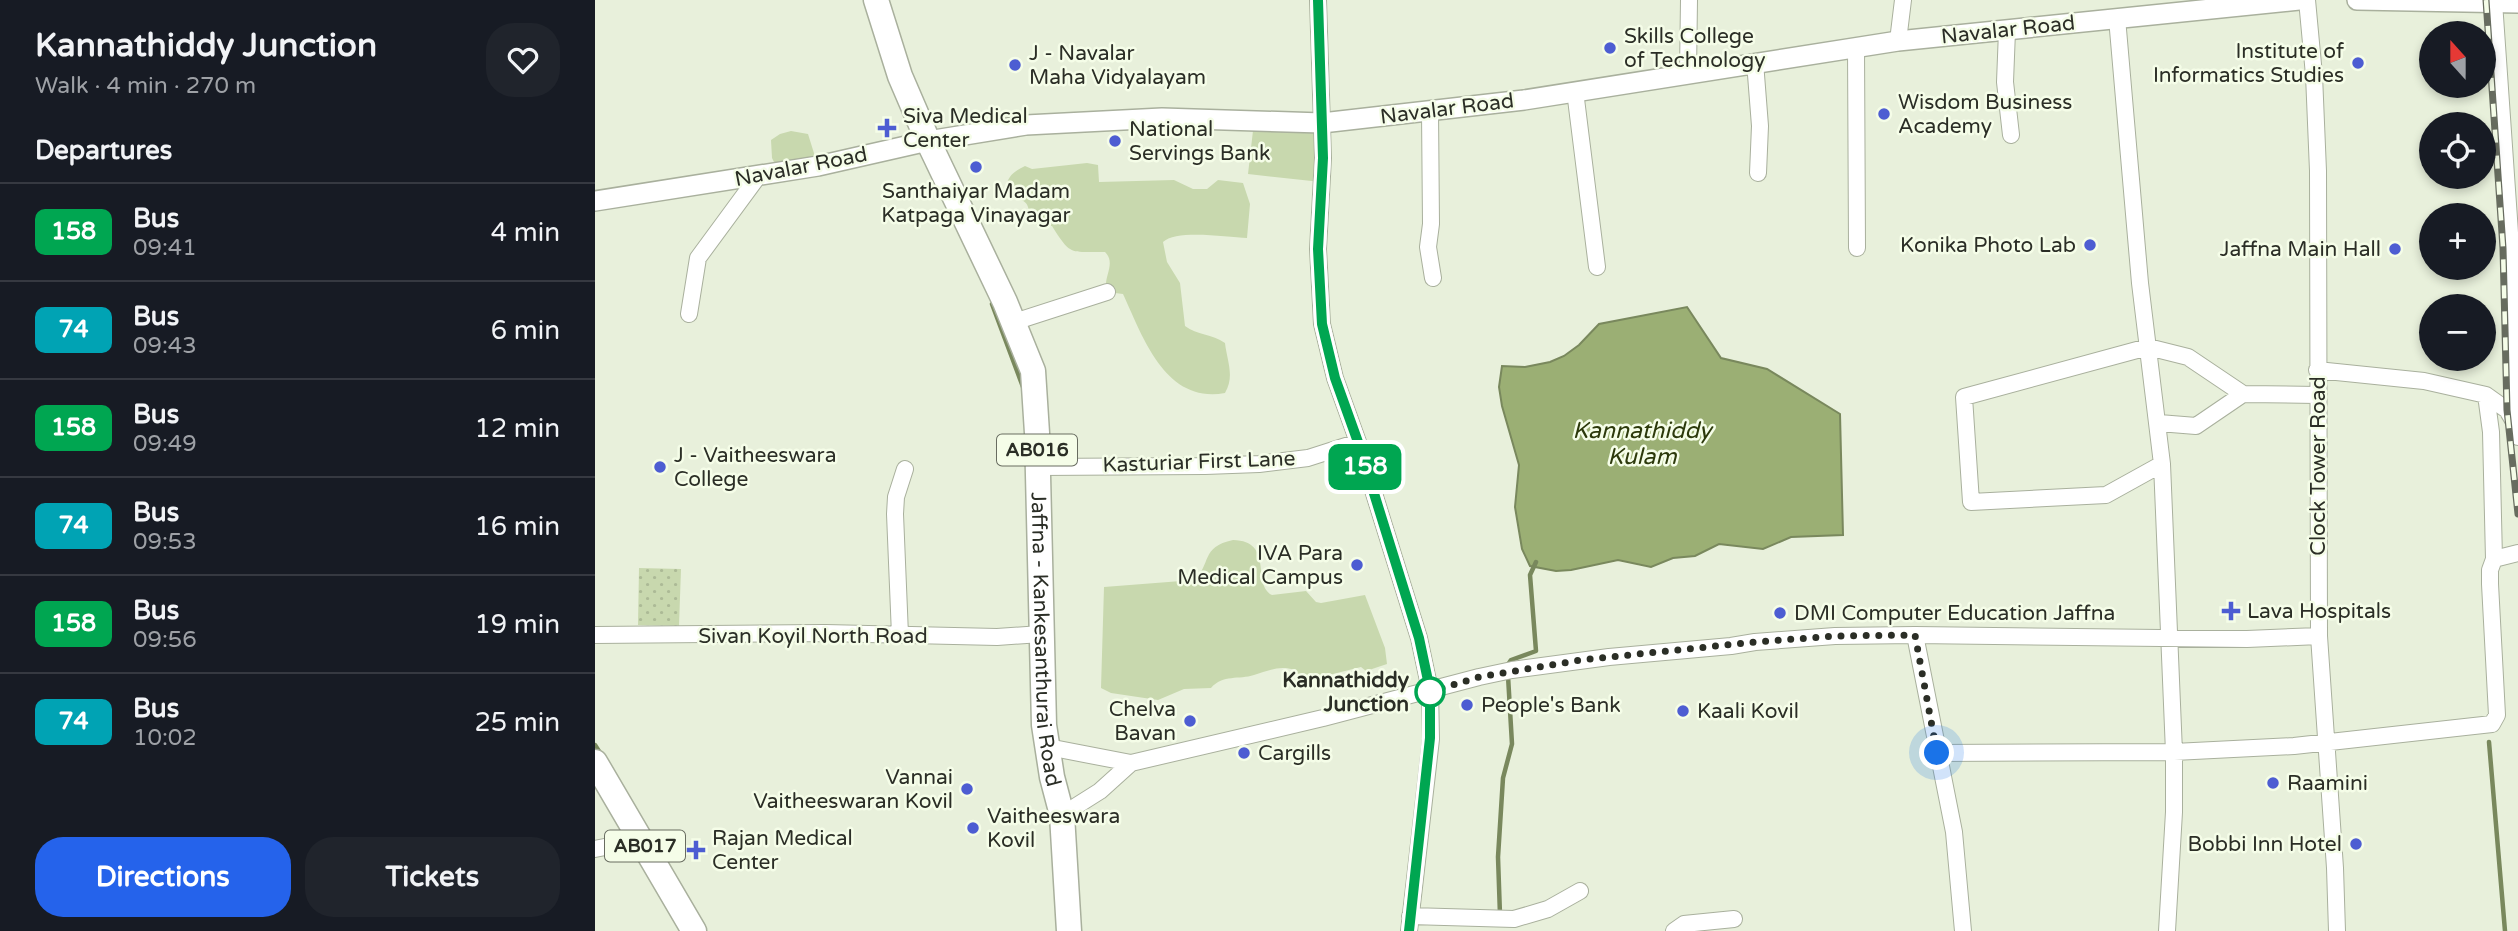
<!DOCTYPE html>
<html lang="en">
<head>
<meta charset="utf-8">
<style>
  :root { --surface:#171b24; --page:#20242c; --text:#f1f3f6; --muted:#9ea1a6; --line:#363941; --accent:#2563eb }
  body { margin:0; font-family:"Varela Round",sans-serif; background:var(--page); color:var(--text); height:100vh; display:flex; flex-direction:column; font-size:26px; white-space:nowrap }
  * { box-sizing:border-box; margin:0 }
  p { font-size:23px; color:var(--muted) }
  .icon { flex:none; width:38px; height:38px; fill:none; stroke:currentColor; stroke-width:2; stroke-linecap:round; stroke-linejoin:round }
  .map { position:relative; flex:1; overflow:hidden }
  .side { display:flex; flex-direction:column; background:var(--surface); width:595px }
  .side>* { flex:none }
  .badge { padding:0 14px; border-radius:10px; font-size:24px; line-height:46px }
  .needle { width:46px; rotate:339deg }
  .tools { position:absolute; left:1824px; top:21px; display:grid; gap:14px }
  .tools a { display:grid; place-items:center; width:77px; height:77px; border-radius:50%; background:var(--surface); box-shadow:0 4px 10px #0003; font-size:35px }
  .you { position:absolute; width:35px; height:35px; margin:-18px; border:5px solid #fff; border-radius:50%; background:#1a73e8; box-shadow:0 0 0 10px #1a73e833 }
  .map>.badge { position:absolute; translate:-50% -50%; box-shadow:0 0 0 4px #fff }
  h2 { padding:0 35px; font-size:26px; line-height:63px }
  .round { display:grid; place-items:center; flex:none; width:74px; height:74px; border-radius:28px; background:var(--page) }
  .headline { display:flex; align-items:center; justify-content:space-between; height:119px; padding:0 35px }
  h1 { font-size:33px; font-weight:700; line-height:52px }
  .primary-button { display:flex; gap:14px; margin-top:auto; padding:14px 35px }
  .primary-button a { flex:1; height:80px; border-radius:28px; background:var(--accent); color:#fff; font-size:28px; font-weight:700; line-height:80px; text-align:center }
  .primary-button a+a { background:var(--page); color:var(--text) }
  ul { padding:0; list-style:none }
  li { display:flex; align-items:center; gap:21px; height:98px; padding:0 35px; border-top:2px solid var(--line) }
  li div { flex:1 }
  li b { display:block; font-size:26px }
  li em { font-style:normal }
  li .badge { min-width:77px; font-weight:700; text-align:center }
  main { display:flex; flex:1; min-height:0 }
  .map>svg:first-child { display:block }
  .grass { fill:#c8d8ae }
  .park { fill:url(#park-dots) }
  .water { fill:#9baf74; stroke:#79885d; stroke-width:2 }
  .lines { fill:none; stroke-linecap:round; stroke-linejoin:round }
  .stream { stroke:#79885d; stroke-width:4.5 }
  .minor-casing { stroke:#a9b09d; stroke-width:18 }
  .tertiary-casing { stroke:#a9b09d; stroke-width:22 }
  .primary-casing { stroke:#a9b09d; stroke-width:27 }
  .minor { stroke:#fff; stroke-width:16 }
  .tertiary { stroke:#fff; stroke-width:19 }
  .primary { stroke:#fff; stroke-width:24 }
  .rail-casing { stroke:#676c5f; stroke-width:7 }
  .rail { stroke:#f5fde8; stroke-width:4.5; stroke-dasharray:13; stroke-linecap:butt }
  .line-casing { stroke:#fff; stroke-width:16 }
  .line { stroke:#00a651; stroke-width:10 }
  .walk { stroke:#2b2e26; stroke-width:7; stroke-dasharray:0 12.6 }
  .poi-dot { fill:#4d5dd2; stroke:#f5fde8; stroke-width:2.5 }
  .stop-dot { fill:#fff; stroke:#00a651; stroke-width:3.5 }
  .labels { text-anchor:middle; dominant-baseline:central; stroke-width:5; stroke-linejoin:round; paint-order:stroke }
  .shield { fill:#f5fde8; stroke:#686c60; stroke-width:2 }
  .shield-label { font-size:19px; font-weight:bold; fill:#2b2e26 }
  .street-label { font-size:21px; fill:#2b2e26; stroke:#f5fde8 }
  .poi-label { font-size:21px; fill:#2b2e26; stroke:#f5fde8; text-anchor:start }
  .stop-label { font-size:21px; font-weight:bold; fill:#2b2e26; stroke:#f5fde8; text-anchor:end }
  .water-label { font-size:23px; font-style:italic; fill:#2c390b; stroke:#f5fde8 }
</style>
</head>
<body>
<main>
<section class="side">
<div class="headline"><div><h1>Kannathiddy Junction</h1><p>Walk · 4 min · 270 m</p></div><a class="round"><svg class="icon" aria-label="heart" viewBox="0 0 24 24"><path d="M12 20l-8-8c-3-5 5-10 8-4 3-6 11-1 8 4z"/></svg></a></div>
<h2>Departures</h2>
<ul>
<li><span class="badge" style="background:#00a651;color:#fff">158</span><div><b>Bus</b><p>09:41</p></div><em>4 min</em></li>
<li><span class="badge" style="background:#00a3b4;color:#fff">74</span><div><b>Bus</b><p>09:43</p></div><em>6 min</em></li>
<li><span class="badge" style="background:#00a651;color:#fff">158</span><div><b>Bus</b><p>09:49</p></div><em>12 min</em></li>
<li><span class="badge" style="background:#00a3b4;color:#fff">74</span><div><b>Bus</b><p>09:53</p></div><em>16 min</em></li>
<li><span class="badge" style="background:#00a651;color:#fff">158</span><div><b>Bus</b><p>09:56</p></div><em>19 min</em></li>
<li><span class="badge" style="background:#00a3b4;color:#fff">74</span><div><b>Bus</b><p>10:02</p></div><em>25 min</em></li>
</ul>
<div class="primary-button"><a>Directions</a><a>Tickets</a></div>
</section>
<div class="map">
<svg width="1923" height="931" viewBox="0 0 1923 931">
  <defs>
    <pattern id="park-dots" width="8" height="8" patternUnits="userSpaceOnUse" patternTransform="scale(1.75)"><rect width="8" height="8" fill="#c8d8ae"/><path d="M2 2h.1M6 6h.1" fill="none" stroke="#acba96" stroke-width="1.8" stroke-linecap="round"/></pattern>
  </defs>
  <rect width="100%" height="100%" fill="#e8f0db"/>
  <path class="grass" d="M 659,122 L 727,123 L 726,182 L 653,174 Z
    M 196,131 L 213,134 L 223,166 L 184,172 L 177,158 L 176,140 L 185,134 Z
    M 492,163 L 503,165 L 504,182 L 579,180 L 598,189 L 612,189 L 623,180 L 648,183 L 655,204 L 652,238 C 632,237 581,229 568,242 L 572,262 L 585,283 L 590,326 C 602,335 617,334 630,343 C 632,361 640,376 630,393 C 570,404 548,337 528,294 L 512,292 C 507,277 522,264 510,252 C 476,251 477,258 457,226 L 440,224 C 429,206 439,201 414,197 C 408,181 415,173 430,166 L 437,169 Z
    M 638,540 C 680,541 656,584 677,595 L 711,591 L 721,602 L 726,603 L 770,595 L 790,648 L 792,664 L 771,671 L 766,667 L 706,682 L 699,670 C 685,665 673,671 659,675 C 644,680 628,674 616,688 L 589,689 L 563,700 L 516,693 L 506,688 L 509,587 L 599,580 C 617,564 605,547 638,540 Z"/>
  <path class="park" d="M 44,568 L 86,569 L 84,626 L 43,625 Z"/>
  <path class="water" d="M 1092,307 L 1126,358 L 1172,369 L 1245,414 L 1248,535 L 1196,537 L 1168,549 L 1124,544 L 1100,556 L 1078,558 L 1056,567 L 1023,560 L 976,570 L 961,571 L 935,566 L 927,549 L 920,507 L 924,465 L 907,406 L 904,387 L 907,366 L 930,367 L 955,362 L 969,356 L 984,345 L 1004,324 Z"/>
  <g class="lines">
    <path class="stream" d="M 397,304 L 428,387
      M 912,666 L 916,660 L 941,651 L 935,575 L 941,562
      M 1894,742 L 1910,931
      M 0,745 L 7,756
      M 905,915 L 903,857 L 908,778 L 917,744 L 913,676"/>
    <g class="minor-casing">
      <path id="minor" d="M 723,0 L 728,158 L 723,249 L 727,324 L 740,378 L 763,442 L 824,638 L 835,690 L 836,739 L 814,931
        M 1712,0 L 1719,75 L 1723,171 L 1724,636 L 1740,868 L 1742,931
        M 1899,2 L 1917,262 L 1918,391 L 1923,437
        M 1522,18 L 1545,283 L 1567,464 L 1579,752 L 1579,812 L 1572,931
        M 1412,31 L 1410,82 L 1416,135
        M 1303,41 L 1308,0
        M 1261,47 L 1262,248
        M 1160,62 L 1165,126 L 1163,173
        M 1093,73 L 1094,0
        M 980,91 L 1002,267
        M 835,112 L 836,224 L 833,247 L 838,278
        M 94,314 L 103,258 L 164,175
        M 419,322 L 512,292
        M 1722,370 L 1829,381 L 1891,395 L 1912,410 L 1921,425
        M 1564,423 L 1601,426 L 1648,394
        M 1567,464 L 1511,495 L 1376,502 L 1369,397 L 1553,347 L 1593,357 L 1648,394 L 1722,395
        M 442,467 L 610,466 L 664,464 L 713,458 L 763,442
        M 1899,559 L 1923,553
        M 0,635 L 230,633 L 402,637 L 446,634
        M 305,635 L 300,514 L 301,497 L 310,469
        M 1320,635 L 1359,832 L 1368,931
        M 453,747 L 536,763 L 505,791 L 467,815
        M 1342,753 L 1579,752 L 1699,746 L 1897,724 L 1902,715 L 1895,584 L 1895,570 L 1899,559 L 1896,432 L 1891,395
        M 536,763 L 728,718 L 884,677 L 917,670 L 1014,657 L 1136,646 L 1160,642 L 1240,636 L 1320,635 L 1652,639 L 1724,636
        M 0,849 L 46,840
        M 815,916 L 919,919 L 953,909 L 985,891
        M 1079,931 L 1089,924 L 1139,919"/>
    </g>
    <g class="tertiary-casing">
      <path id="tertiary" d="M 1762,0 L 1923,3
        M 0,201 L 223,166 L 333,141 L 431,125 L 567,118 L 727,123 L 929,100 L 1303,41 L 1704,0"/>
    </g>
    <g class="primary-casing">
      <g id="primary">
        <path id="s1" d="M 281,0 L 305,76 L 333,141 L 410,302 L 438,371 L 442,433 L 449,725 L 457,777 L 467,815 L 474,931"/>
        <path d="M 0,762 L 99,931"/>
      </g>
    </g>
    <use href="#minor" class="minor"/>
    <use href="#tertiary" class="tertiary"/>
    <use href="#primary" class="primary"/>
    <g class="rail-casing">
      <path id="rail" d="M 1891,0 L 1908,248 L 1912,410 L 1923,514"/>
    </g>
    <use href="#rail" class="rail"/>
  </g>
  <g class="lines">
    <g class="line-casing">
      <path id="line" d="M 723,0 L 728,158 L 723,249 L 727,324 L 740,378 L 763,442 L 824,638 L 835,690 L 835,738 L 814,931"/>
    </g>
    <use href="#line" class="line"/>
    <path class="walk" d="M 835,692 L 884,677 L 986,660 L 1160,642 L 1240,636 L 1320,635 L 1342,753"/>
  </g>
  <g class="poi-dot">
    <circle cx="1015" cy="48" r="7"/>
    <circle cx="1763" cy="63" r="7"/>
    <circle cx="420" cy="65" r="7"/>
    <circle cx="1289" cy="114" r="7"/>
    <path d="M288.5 117.5h7v7h7v7h-7v7h-7v-7h-7v-7h7z"/>
    <circle cx="520" cy="141" r="7"/>
    <circle cx="381" cy="167" r="7"/>
    <circle cx="1495" cy="245" r="7"/>
    <circle cx="1800" cy="249" r="7"/>
    <circle cx="65" cy="467" r="7"/>
    <circle cx="762" cy="565" r="7"/>
    <path d="M1632.5 600.5h7v7h7v7h-7v7h-7v-7h-7v-7h7z"/>
    <circle cx="1185" cy="613" r="7"/>
    <circle cx="872" cy="705" r="7"/>
    <circle cx="1088" cy="711" r="7"/>
    <circle cx="595" cy="721" r="7"/>
    <circle cx="649" cy="753" r="7"/>
    <circle cx="1678" cy="783" r="7"/>
    <circle cx="372" cy="789" r="7"/>
    <circle cx="378" cy="828" r="7"/>
    <circle cx="1761" cy="844" r="7"/>
    <path d="M97.5 839.5h7v7h7v7h-7v7h-7v-7h-7v-7h7z"/>
  </g>
  <circle class="stop-dot" cx="835" cy="692" r="14"/>
  <g class="labels">
    <g class="shield">
      <rect x="402" y="434.5" width="80" height="31" rx="5"/>
      <rect x="10" y="830.5" width="80" height="31" rx="5"/>
    </g>
    <g class="shield-label">
      <text x="442" y="450">AB016</text>
      <text x="50" y="846">AB017</text>
    </g>
    <g class="street-label">
      <text transform="translate(1413 30) rotate(-6)">Navalar Road</text>
      <text transform="translate(852 109) rotate(-7)">Navalar Road</text>
      <text transform="translate(206 167) rotate(-11)">Navalar Road</text>
      <text transform="translate(604 462) rotate(-2)">Kasturiar First Lane</text>
      <text transform="translate(1723 466) rotate(-90)">Clock Tower Road</text>
      <text x="218" y="636">Sivan Koyil North Road</text>
      <text stroke="none"><textPath href="#s1" startOffset="672">Jaffna - Kankesanthurai Road</textPath></text>
    </g>
    <g class="poi-label">
      <text x="1029" y="36">Skills College<tspan x="1029" dy="24">of Technology</tspan></text>
      <text x="1749" y="51" text-anchor="end">Institute of<tspan x="1749" dy="24">Informatics Studies</tspan></text>
      <text x="434" y="53">J - Navalar<tspan x="434" dy="24">Maha Vidyalayam</tspan></text>
      <text x="1303" y="102">Wisdom Business<tspan x="1303" dy="24">Academy</tspan></text>
      <text x="308" y="116">Siva Medical<tspan x="308" dy="24">Center</tspan></text>
      <text x="534" y="129">National<tspan x="534" dy="24">Servings Bank</tspan></text>
      <text x="381" y="191" text-anchor="middle">Santhaiyar Madam<tspan x="381" dy="24">Katpaga Vinayagar</tspan></text>
      <text x="1481" y="245" text-anchor="end">Konika Photo Lab</text>
      <text x="1786" y="249" text-anchor="end">Jaffna Main Hall</text>
      <text x="79" y="455">J - Vaitheeswara<tspan x="79" dy="24">College</tspan></text>
      <text x="748" y="553" text-anchor="end">IVA Para<tspan x="748" dy="24">Medical Campus</tspan></text>
      <text x="1652" y="611">Lava Hospitals</text>
      <text x="1199" y="613">DMI Computer Education Jaffna</text>
      <text x="886" y="705">People's Bank</text>
      <text x="581" y="709" text-anchor="end">Chelva<tspan x="581" dy="24">Bavan</tspan></text>
      <text x="1102" y="711">Kaali Kovil</text>
      <text x="663" y="753">Cargills</text>
      <text x="358" y="777" text-anchor="end">Vannai<tspan x="358" dy="24">Vaitheeswaran Kovil</tspan></text>
      <text x="1692" y="783">Raamini</text>
      <text x="392" y="816">Vaitheeswara<tspan x="392" dy="24">Kovil</tspan></text>
      <text x="117" y="838">Rajan Medical<tspan x="117" dy="24">Center</tspan></text>
      <text x="1747" y="844" text-anchor="end">Bobbi Inn Hotel</text>
    </g>
    <g class="stop-label">
      <text x="814" y="680">Kannathiddy<tspan x="814" dy="24">Junction</tspan></text>
    </g>
    <g class="water-label">
      <text x="1047" y="431">Kannathiddy<tspan x="1047" dy="26">Kulam</tspan></text>
    </g>
  </g>
</svg>
<div class="tools">
<a><svg class="needle" viewBox="-14 -14 28 28"><path d="M0-13l5 13h-10z" fill="#e53935"/><path d="M0 13l5-13h-10z" fill="#9ea1a6"/></svg></a>
<a><svg class="icon" aria-label="locate" viewBox="0 0 24 24"><circle cx="12" cy="12" r="6"/><path d="M12 2v4M12 18v4M2 12h4M18 12h4"/></svg></a>
<a>+</a>
<a>−</a>
</div>
<div class="you" style="left:1342px;top:753px"></div>
<b class="badge" style="left:770px;top:467px;background:#00a651;color:#fff">158</b>
</div>
</main>
</body>
</html>
